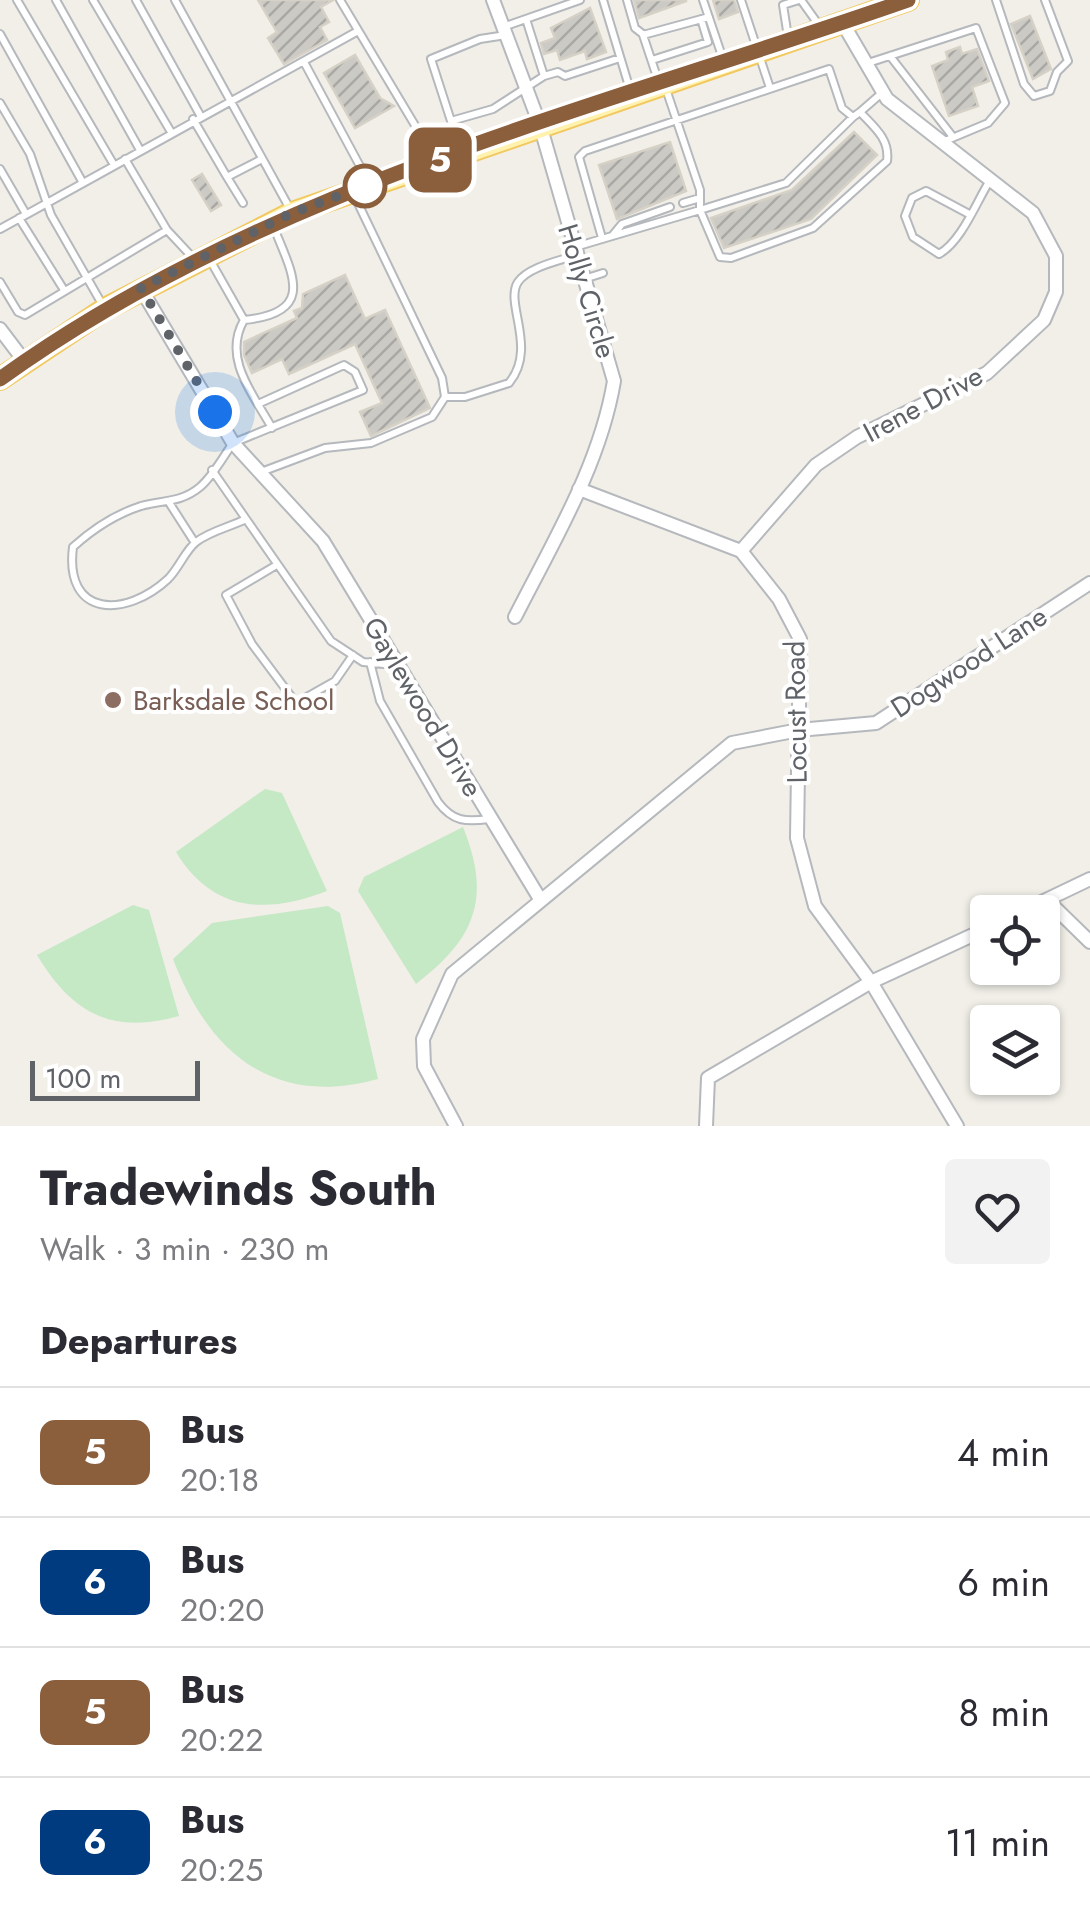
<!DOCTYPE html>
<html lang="en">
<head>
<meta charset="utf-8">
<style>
  :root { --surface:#fff; --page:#f2f2f3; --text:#2b2b33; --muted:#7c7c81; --line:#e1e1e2 }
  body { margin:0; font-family:Jost,sans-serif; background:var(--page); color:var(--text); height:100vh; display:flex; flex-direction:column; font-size:38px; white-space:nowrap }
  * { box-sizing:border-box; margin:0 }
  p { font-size:32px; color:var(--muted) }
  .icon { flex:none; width:55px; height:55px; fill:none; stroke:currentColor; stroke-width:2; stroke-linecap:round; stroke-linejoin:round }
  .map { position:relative; height:1126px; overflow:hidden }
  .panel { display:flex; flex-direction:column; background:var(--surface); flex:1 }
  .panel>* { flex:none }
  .badge { padding:0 20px; border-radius:15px; font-size:35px; line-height:65px }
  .buttons { position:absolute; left:970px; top:895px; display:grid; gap:20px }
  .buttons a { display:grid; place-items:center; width:90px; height:90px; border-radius:10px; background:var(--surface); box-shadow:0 2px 8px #0004; font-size:50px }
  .scale { position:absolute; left:30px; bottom:25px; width:170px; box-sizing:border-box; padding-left:10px; border:5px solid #5f6368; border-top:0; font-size:28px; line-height:35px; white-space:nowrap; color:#5f6368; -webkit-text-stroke:8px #fff; paint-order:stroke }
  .you { position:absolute; width:50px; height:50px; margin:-25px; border:8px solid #fff; border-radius:50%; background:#1a73e8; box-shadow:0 0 0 15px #1a73e833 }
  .map>.badge { position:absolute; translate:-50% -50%; box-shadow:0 0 0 5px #fff }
  h2 { padding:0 40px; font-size:38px; line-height:90px }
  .round { display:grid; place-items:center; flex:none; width:105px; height:105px; border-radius:10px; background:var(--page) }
  .head { display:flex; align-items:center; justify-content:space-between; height:170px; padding:0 40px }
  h1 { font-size:48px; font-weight:700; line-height:75px }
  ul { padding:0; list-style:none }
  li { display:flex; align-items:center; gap:30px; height:130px; padding:0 40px; border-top:2px solid var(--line) }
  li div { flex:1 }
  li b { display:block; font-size:38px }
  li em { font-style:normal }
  li .badge { min-width:110px; font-weight:700; text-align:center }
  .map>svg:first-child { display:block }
  .garden { fill:#c5e8c5 }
  .building { fill:url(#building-hatch); stroke:#d6d1c6; stroke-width:2.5 }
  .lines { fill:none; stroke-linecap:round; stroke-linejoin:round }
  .service-casing { stroke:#b5b8bc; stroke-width:10 }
  .minor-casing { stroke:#b5b8bc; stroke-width:16 }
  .primary-casing { stroke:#f2c960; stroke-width:24 }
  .service { stroke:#fff; stroke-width:6 }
  .minor { stroke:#fff; stroke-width:12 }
  .primary { stroke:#fff2af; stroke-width:20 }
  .line-casing { stroke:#fff; stroke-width:22 }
  .line { stroke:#8b5e3c; stroke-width:15 }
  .walk { stroke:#5f6368; stroke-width:10; stroke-dasharray:0 18 }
  .stop-dot { fill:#fff; stroke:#8b5e3c; stroke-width:5 }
  .education-dot { fill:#8d6e63; stroke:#fff; stroke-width:4 }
  .labels { text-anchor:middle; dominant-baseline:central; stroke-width:8; stroke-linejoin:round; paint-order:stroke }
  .street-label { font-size:28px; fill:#5f6368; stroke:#fff }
  .education-label { font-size:28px; fill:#785e54; stroke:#fff; text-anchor:start }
</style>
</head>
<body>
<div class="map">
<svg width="1090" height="1126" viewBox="0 0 1090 1126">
  <defs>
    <pattern id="building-hatch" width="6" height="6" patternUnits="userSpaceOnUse" patternTransform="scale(2.5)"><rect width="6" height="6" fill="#cccac5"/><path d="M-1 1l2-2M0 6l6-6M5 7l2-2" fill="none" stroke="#a9a8a4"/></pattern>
  </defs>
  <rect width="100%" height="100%" fill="#f1efe8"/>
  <path class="garden" d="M 265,789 L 282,793 L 327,891 C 267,914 213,913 176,852 Z
    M 463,827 C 491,896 477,938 416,984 L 358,891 L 364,877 Z
    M 133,905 L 149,910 L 179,1016 C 111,1035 72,1013 37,955 Z
    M 328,906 L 340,913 L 378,1079 C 273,1108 209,1053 173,959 L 212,923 Z"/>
  <path class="building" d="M 258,0 L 333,0 L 321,7 L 329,22 L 320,27 L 327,40 L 284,64 L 268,38 L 277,32 Z
    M 634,0 L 686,0 L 686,1 L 639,18 Z
    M 713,0 L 734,0 L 738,12 L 719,19 Z
    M 590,8 L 606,52 L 587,59 L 585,51 L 560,60 L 557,50 L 544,54 L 541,43 L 555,38 L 551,28 Z
    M 1030,16 L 1051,69 L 1033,79 L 1011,24 Z
    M 960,47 L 962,54 L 977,49 L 989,81 L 972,87 L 978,106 L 949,116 L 932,66 L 948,60 L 946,52 Z
    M 355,55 L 380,98 L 394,106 L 355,128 L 324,73 Z
    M 854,132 L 877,155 L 811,219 L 724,248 L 711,218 L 792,190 Z
    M 670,142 L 686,191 L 617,219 L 599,165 Z
    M 202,174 L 221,205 L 211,211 L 192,180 Z
    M 345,275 L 365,319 L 385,310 L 430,408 L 371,436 L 360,412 L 382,403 L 355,344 L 289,374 L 282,359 L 252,373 L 244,355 L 244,342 L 297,318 L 294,311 L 302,308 L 303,294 Z"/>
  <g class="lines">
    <g class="service-casing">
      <path id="service" d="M 17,0 L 114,165
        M 56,0 L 140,150
        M 93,0 L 171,132
        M 136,0 L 200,115
        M 175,0 L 290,209
        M 340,0 L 419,132 L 428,162
        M 603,0 L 631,93
        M 627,0 L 635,28 L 644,35
        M 703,0 L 724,62
        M 741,0 L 770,88
        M 801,0 L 821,28
        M 996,0 L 1024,84 L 1034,96 L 1050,91 L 1057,72 L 1068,61 L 1045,0
        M 503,27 L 580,0
        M 0,34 L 83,183
        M 506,35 L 480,39 L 431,59 L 451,121 L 493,109 L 544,76 L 526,19
        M 788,37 L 783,5 L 799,0
        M 890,56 L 953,137
        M 652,60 L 708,42 L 701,19
        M 304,62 L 369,183
        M 868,63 L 976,28 L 1005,103 L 988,123 L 945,141
        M 544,76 L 558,72 L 565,76 L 620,58
        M 659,83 L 643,35 L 709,17
        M 665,86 L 700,190 L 700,210 L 786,183 L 853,117
        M 0,103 L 30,154 L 51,215 L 102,304
        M 193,119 L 227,177 L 262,159
        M 125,159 L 167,230 L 195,260
        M 0,169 L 26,214
        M 227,177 L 243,203
        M 683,203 L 700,198
        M 969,214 L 926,191 L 912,198 L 905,216 L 913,237 L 939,254 C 961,242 976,203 989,182
        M 19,218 L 64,290
        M 0,229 L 358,31
        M 613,235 L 622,224 L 670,207
        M 602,238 L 579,157 L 585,151 L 829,69 L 842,108 L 853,117 L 860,112
        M 575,247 L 700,210 L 720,257 L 731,258 L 813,228 L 887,161 C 890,139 874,127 860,112 L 883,92
        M 210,260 L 244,320
        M 584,279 L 603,273
        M 0,282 L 18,312 L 25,315 L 167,230
        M 244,320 C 316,313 293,275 274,228
        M 244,320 C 222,358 253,394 272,428
        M 445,397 L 465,397 L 509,383 C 538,348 504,303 518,282 C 528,267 559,261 576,255
        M 212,470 L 246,519 C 230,527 210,531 196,542 C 185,551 179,568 168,579 C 126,618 64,618 73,547 C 93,529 116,514 141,506 C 162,500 181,503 200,487 C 213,476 223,457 233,443 L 363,390 L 355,372 L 344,365 L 258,404
        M 261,472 L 325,448 L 371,443 L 432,417 L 445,397 L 442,378 L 354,195
        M 170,504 L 195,543
        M 246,519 L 331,641 L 363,662 L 395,665
        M 275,566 L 226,595 L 252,644 L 296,703 L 335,681 L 353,655
        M 370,662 L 380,701 L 438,802 C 453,822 466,822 489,819"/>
    </g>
    <g class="minor-casing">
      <path id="minor" d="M 493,0 L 540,125 L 614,381 C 600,465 553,542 515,617
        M 141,289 L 233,443 L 323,541 L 540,899
        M 0,329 L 25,362
        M 579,489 L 741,551 L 779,599 L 800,639 L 797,838 L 815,906 L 871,982 L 957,1126
        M 741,551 L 816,465 L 857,437 L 987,373 L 1044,320 L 1056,292 L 1056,256 L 1033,213 L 887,99 L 842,22
        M 1047,900 L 1090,942
        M 1021,912 L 1090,879
        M 456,1126 L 424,1066 L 423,1039 L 452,974 L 732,743 L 799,730 L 876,723 L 1090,583
        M 706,1126 L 708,1078 L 871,982 L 988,928"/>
    </g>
    <g class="primary-casing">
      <path id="primary" d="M 0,379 L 105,309 L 292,213 L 908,0"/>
    </g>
    <use href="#service" class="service"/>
    <use href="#minor" class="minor"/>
    <use href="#primary" class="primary"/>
  </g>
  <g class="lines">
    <g class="line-casing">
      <path id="line" d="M 0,379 C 267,186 600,108 908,0"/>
    </g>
    <use href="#line" class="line"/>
    <path class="walk" d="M 215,412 L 141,288 L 292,213 L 365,186"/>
  </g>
  <circle class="stop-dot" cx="365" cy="186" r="20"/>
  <circle class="education-dot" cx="113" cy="700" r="10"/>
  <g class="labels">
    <g class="street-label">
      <text transform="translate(587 291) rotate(73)">Holly Circle</text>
      <text transform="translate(923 404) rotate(-28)">Irene Drive</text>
      <text transform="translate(969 662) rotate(-33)">Dogwood Lane</text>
      <text transform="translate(423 707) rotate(59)">Gaylewood Drive</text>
      <text transform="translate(796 712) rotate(-91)">Locust Road</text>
    </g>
    <g class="education-label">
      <text x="133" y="700">Barksdale School</text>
    </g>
  </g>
</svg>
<div class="buttons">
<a><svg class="icon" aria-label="locate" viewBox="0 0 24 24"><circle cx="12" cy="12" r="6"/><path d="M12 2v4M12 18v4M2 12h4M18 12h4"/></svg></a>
<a><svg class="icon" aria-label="layers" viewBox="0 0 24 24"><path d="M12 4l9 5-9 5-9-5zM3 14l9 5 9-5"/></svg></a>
</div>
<div class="scale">100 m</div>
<div class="you" style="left:215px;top:412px"></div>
<b class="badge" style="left:440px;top:160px;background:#8b5e3c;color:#fff">5</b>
</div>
<section class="panel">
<div class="head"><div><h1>Tradewinds South</h1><p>Walk · 3 min · 230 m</p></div><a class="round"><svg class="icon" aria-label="heart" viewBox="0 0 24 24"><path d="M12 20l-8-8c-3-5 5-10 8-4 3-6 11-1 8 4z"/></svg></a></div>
<h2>Departures</h2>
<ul>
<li><span class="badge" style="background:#8b5e3c;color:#fff">5</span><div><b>Bus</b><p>20:18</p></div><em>4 min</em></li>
<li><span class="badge" style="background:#003b80;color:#fff">6</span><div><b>Bus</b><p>20:20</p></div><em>6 min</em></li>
<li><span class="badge" style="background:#8b5e3c;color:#fff">5</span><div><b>Bus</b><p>20:22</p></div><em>8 min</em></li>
<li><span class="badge" style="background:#003b80;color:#fff">6</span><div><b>Bus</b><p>20:25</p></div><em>11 min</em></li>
</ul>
</section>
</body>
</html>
